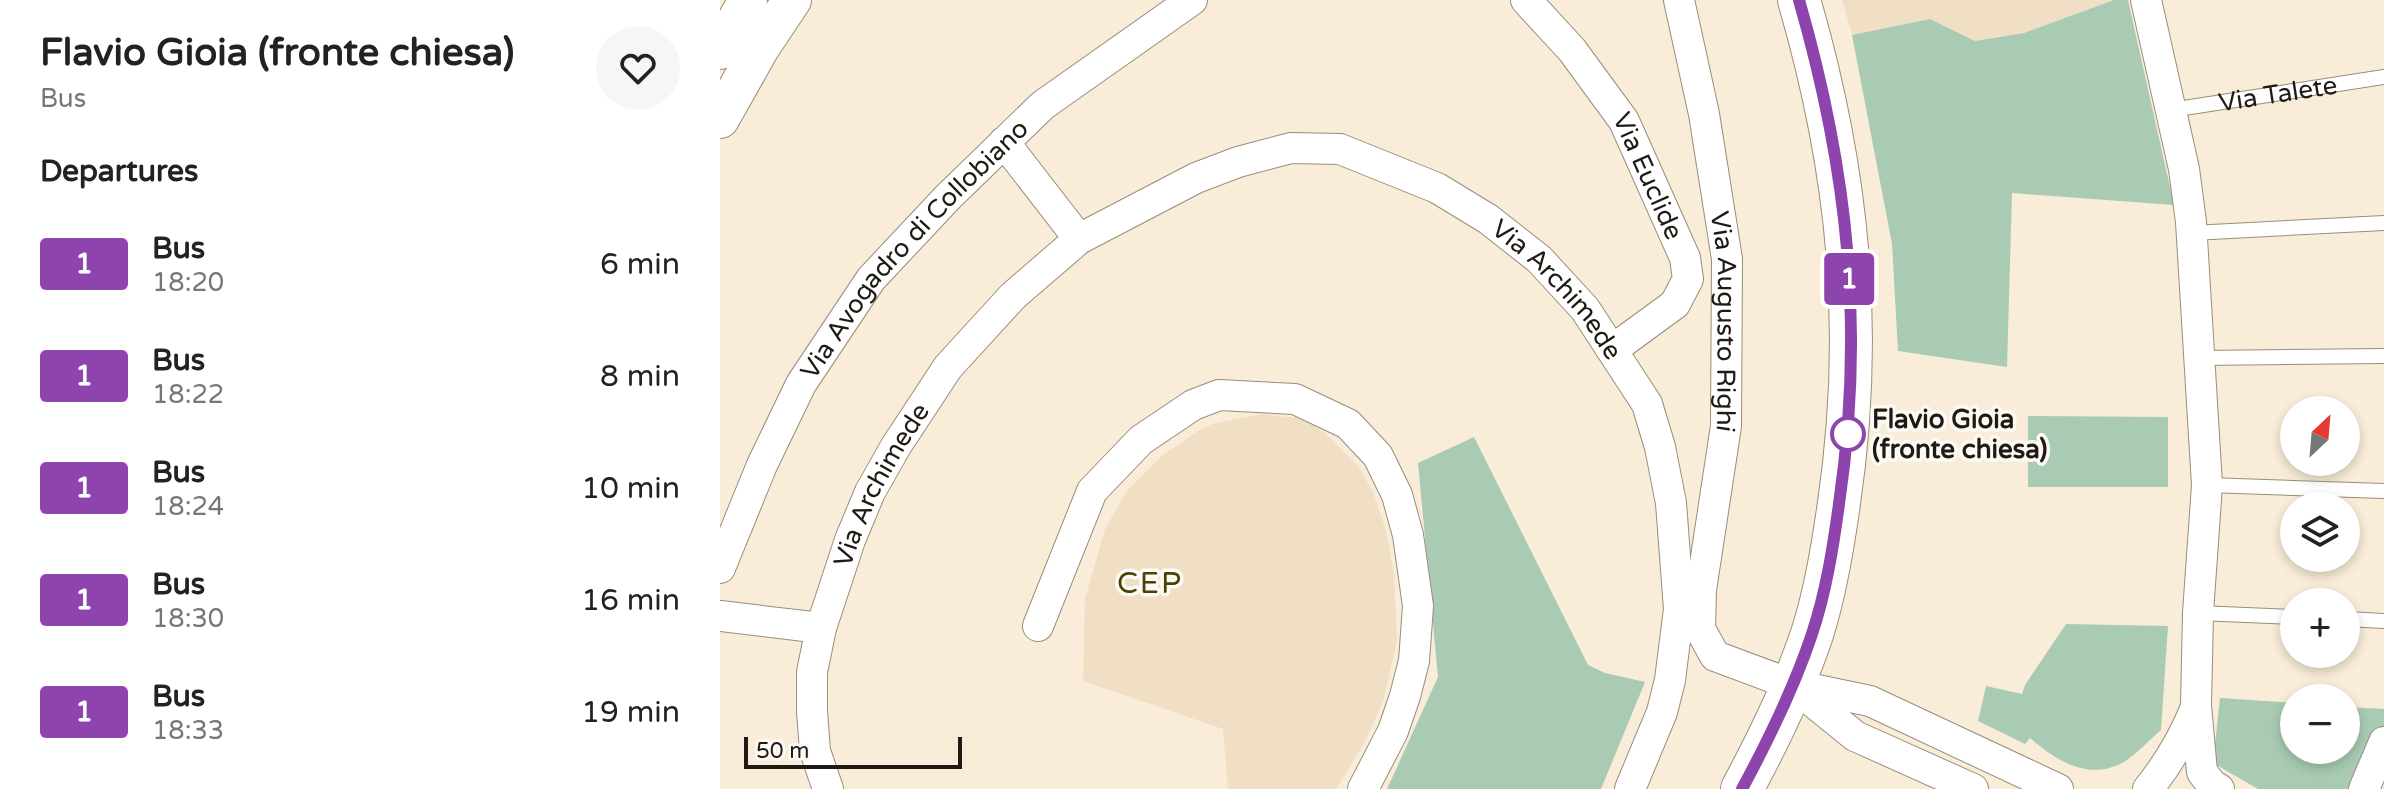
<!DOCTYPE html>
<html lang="en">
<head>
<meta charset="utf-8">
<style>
  :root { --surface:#fff; --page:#f6f6f6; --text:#222; --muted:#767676 }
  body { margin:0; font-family:"Varela Round",sans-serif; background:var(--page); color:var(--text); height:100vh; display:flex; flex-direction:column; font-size:30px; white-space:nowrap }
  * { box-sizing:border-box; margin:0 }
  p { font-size:26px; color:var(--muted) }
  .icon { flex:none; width:44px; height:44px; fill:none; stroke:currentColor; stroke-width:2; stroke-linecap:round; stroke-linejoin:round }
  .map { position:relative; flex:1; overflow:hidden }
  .side { display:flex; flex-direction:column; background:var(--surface); width:720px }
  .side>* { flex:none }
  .badge { padding:0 16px; border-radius:6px; font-size:28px; line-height:52px }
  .needle { width:52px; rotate:26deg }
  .controls { position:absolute; left:1560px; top:396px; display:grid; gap:16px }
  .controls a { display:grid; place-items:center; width:80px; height:80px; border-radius:50%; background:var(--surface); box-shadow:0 4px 12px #0003; font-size:40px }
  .scale { position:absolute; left:24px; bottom:20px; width:218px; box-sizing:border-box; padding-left:8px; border:4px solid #1f1a13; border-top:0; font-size:22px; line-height:28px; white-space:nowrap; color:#1f1a13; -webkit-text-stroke:6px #fdfaf6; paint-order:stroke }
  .map>.badge { position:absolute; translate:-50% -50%; box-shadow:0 0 0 4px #fff }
  h2 { padding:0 40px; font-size:30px; line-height:72px }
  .round { display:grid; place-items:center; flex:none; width:84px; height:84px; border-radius:42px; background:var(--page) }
  .head { display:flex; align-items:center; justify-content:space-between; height:136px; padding:0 40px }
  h1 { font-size:38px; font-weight:800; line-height:60px }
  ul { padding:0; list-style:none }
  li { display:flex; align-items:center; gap:24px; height:112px; padding:0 40px }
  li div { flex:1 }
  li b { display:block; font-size:30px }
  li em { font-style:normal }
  li .badge { min-width:88px; font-weight:700; text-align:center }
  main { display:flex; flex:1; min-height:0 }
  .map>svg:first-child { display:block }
  .built { fill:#f0dfc5 }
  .green { fill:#a9cbb3 }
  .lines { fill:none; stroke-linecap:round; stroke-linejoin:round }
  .service-casing { stroke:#998d7b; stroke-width:16 }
  .minor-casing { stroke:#998d7b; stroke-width:32 }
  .tertiary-casing { stroke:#998d7b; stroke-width:40 }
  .secondary-casing { stroke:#998d7b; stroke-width:44 }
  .service { stroke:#fff; stroke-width:14 }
  .minor { stroke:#fff; stroke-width:30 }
  .tertiary { stroke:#fff; stroke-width:38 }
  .secondary { stroke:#fff; stroke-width:42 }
  .line-casing { stroke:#fff; stroke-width:18 }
  .line { stroke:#8e44ad; stroke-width:12 }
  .stop-dot { fill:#fff; stroke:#8e44ad; stroke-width:4 }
  .labels { text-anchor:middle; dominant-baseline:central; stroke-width:7; stroke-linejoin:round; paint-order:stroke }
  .street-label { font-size:26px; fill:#1f1a13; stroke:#fdfaf6 }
  .stop-label { font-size:26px; font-weight:bold; fill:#1f1a13; stroke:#fdfaf6; text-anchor:start }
  .quarter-label { font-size:30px; letter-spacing:2px; fill:#454402; stroke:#fdfaf6 }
</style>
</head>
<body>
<main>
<section class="side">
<div class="head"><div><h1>Flavio Gioia (fronte chiesa)</h1><p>Bus</p></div><a class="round"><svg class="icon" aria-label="heart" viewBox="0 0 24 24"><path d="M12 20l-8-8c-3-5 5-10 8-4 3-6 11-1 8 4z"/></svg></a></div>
<h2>Departures</h2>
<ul>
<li><span class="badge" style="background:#8e44ad;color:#fff">1</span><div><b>Bus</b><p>18:20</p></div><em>6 min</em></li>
<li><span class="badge" style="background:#8e44ad;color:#fff">1</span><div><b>Bus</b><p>18:22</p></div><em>8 min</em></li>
<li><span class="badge" style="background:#8e44ad;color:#fff">1</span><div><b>Bus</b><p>18:24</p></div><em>10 min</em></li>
<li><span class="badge" style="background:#8e44ad;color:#fff">1</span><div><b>Bus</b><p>18:30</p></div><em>16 min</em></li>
<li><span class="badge" style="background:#8e44ad;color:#fff">1</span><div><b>Bus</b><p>18:33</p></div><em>19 min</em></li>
</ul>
</section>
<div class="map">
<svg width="1664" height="789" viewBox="0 0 1664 789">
  <rect width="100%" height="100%" fill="#f9ecd8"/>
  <path class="built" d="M 1122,0 L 1394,0 L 1304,33 L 1255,41 L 1210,19 L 1132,35 Z
    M 542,414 L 577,418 L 593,425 L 604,432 L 638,466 L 653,492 L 665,527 L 674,573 L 677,640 L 664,699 L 645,742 L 616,789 L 508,789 L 503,729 L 363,681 L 365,599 L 385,529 L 406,492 L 443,455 L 478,431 L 492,424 Z"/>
  <path class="green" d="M 1394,0 L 1408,0 L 1454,205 L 1292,193 L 1287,367 L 1178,351 L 1172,244 L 1132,35 L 1210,19 L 1255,41 L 1304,33 Z
    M 1308,416 L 1448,417 L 1448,487 L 1308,487 Z
    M 754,437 L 868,665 L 885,673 L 925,682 L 881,789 L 667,789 L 718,677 L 698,463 Z
    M 1346,624 L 1448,626 L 1441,730 C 1429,740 1416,755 1402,763 C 1367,781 1336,760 1310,738 L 1305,744 L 1258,721 L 1266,686 L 1302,694 L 1305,685 Z
    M 1500,698 L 1574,703 L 1574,750 L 1626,750 L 1626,707 L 1664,709 L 1664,769 L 1631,789 L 1538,789 L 1493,763 Z"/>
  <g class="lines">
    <g class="service-casing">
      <g id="service">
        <path id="s1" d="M 1451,110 L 1664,77"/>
        <path d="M 1472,233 L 1664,223"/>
        <path d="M 1480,358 L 1664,356"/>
        <path d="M 1487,485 L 1664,491"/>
        <path d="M 1478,613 L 1574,617"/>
        <path d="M 1626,619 L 1664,621"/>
      </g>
    </g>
    <g class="minor-casing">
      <g id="minor">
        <path id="s2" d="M 806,0 L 852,50 L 904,121 L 965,258 L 968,279 L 955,304 L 892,350"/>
        <path id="s3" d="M 959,0 L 984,114 L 1007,259 L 1006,426 L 981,590 L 980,629 L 995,656 L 1073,685 L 1150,701 L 1338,789"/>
        <path d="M 1426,0 L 1464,169 L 1471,222 L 1487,485 L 1478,613 L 1476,705 L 1482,772 L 1492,785 L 1499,789"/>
        <path d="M 284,142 L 359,239"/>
        <path id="s4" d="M 0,568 L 42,465 L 81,384 L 151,279 L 228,197 L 323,105 L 472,0"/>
        <path d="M 0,616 L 101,628"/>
        <path d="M 318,626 L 372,491 L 421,440 L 473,405 L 499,395 L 575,399 L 628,424 L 658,456 L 677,495 L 688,535 L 698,606 L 694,661 L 685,696 L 673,731 L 643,789"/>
        <path d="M 1077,689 L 1135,736 L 1253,789"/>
        <path id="s5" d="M 108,789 L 95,751 L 92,711 L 92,672 L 101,628 L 130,540 L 150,492 L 176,446 L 228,367 L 293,296 L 359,239 L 476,178 L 518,162 L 571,148 L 620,149 L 717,188 L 768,219 L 819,259 L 865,309 L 927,404 L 940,447 L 951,503 L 959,609 L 950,680 L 942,712 L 910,789"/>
        <path d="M 1428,789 C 1449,763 1464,737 1476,707"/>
        <path d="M 1644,789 L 1664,742"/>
      </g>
    </g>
    <g class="tertiary-casing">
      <path id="tertiary" d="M 0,50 L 28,0
        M 0,119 L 40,48 L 72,0"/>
    </g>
    <g class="secondary-casing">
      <path id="secondary" d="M 1022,789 C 1049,739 1074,688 1092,634 C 1105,594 1112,552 1118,510 C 1145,332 1129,172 1079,0"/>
    </g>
    <use href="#service" class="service"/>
    <use href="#minor" class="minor"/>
    <use href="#tertiary" class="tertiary"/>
    <use href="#secondary" class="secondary"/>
  </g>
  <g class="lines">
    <g class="line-casing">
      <path id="line" d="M 1022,789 C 1049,739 1074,688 1092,634 C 1106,592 1113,548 1119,504 C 1145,328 1128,170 1079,0"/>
    </g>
    <use href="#line" class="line"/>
  </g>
  <circle class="stop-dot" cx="1128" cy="434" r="16"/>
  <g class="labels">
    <g class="street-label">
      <text stroke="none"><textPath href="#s1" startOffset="108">Via Talete</textPath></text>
      <text stroke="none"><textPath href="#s2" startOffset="216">Via Euclide</textPath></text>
      <text stroke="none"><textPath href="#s4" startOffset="378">Via Avogadro di Collobiano</textPath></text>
      <text stroke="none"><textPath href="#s5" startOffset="1184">Via Archimede</textPath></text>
      <text stroke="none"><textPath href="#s3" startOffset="326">Via Augusto Righi</textPath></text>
      <text stroke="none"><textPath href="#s5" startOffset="320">Via Archimede</textPath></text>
    </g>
    <g class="stop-label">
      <text x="1152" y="419">Flavio Gioia<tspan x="1152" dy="30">(fronte chiesa)</tspan></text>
    </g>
    <g class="quarter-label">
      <text x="430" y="583">CEP</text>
    </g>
  </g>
</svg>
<div class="controls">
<a><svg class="needle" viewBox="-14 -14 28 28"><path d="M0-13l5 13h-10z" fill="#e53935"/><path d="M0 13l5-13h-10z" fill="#767676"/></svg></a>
<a><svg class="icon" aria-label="layers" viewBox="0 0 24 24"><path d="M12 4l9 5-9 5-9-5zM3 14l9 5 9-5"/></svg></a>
<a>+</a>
<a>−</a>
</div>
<div class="scale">50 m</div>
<b class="badge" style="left:1129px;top:279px;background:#8e44ad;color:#fff">1</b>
</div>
</main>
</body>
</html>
